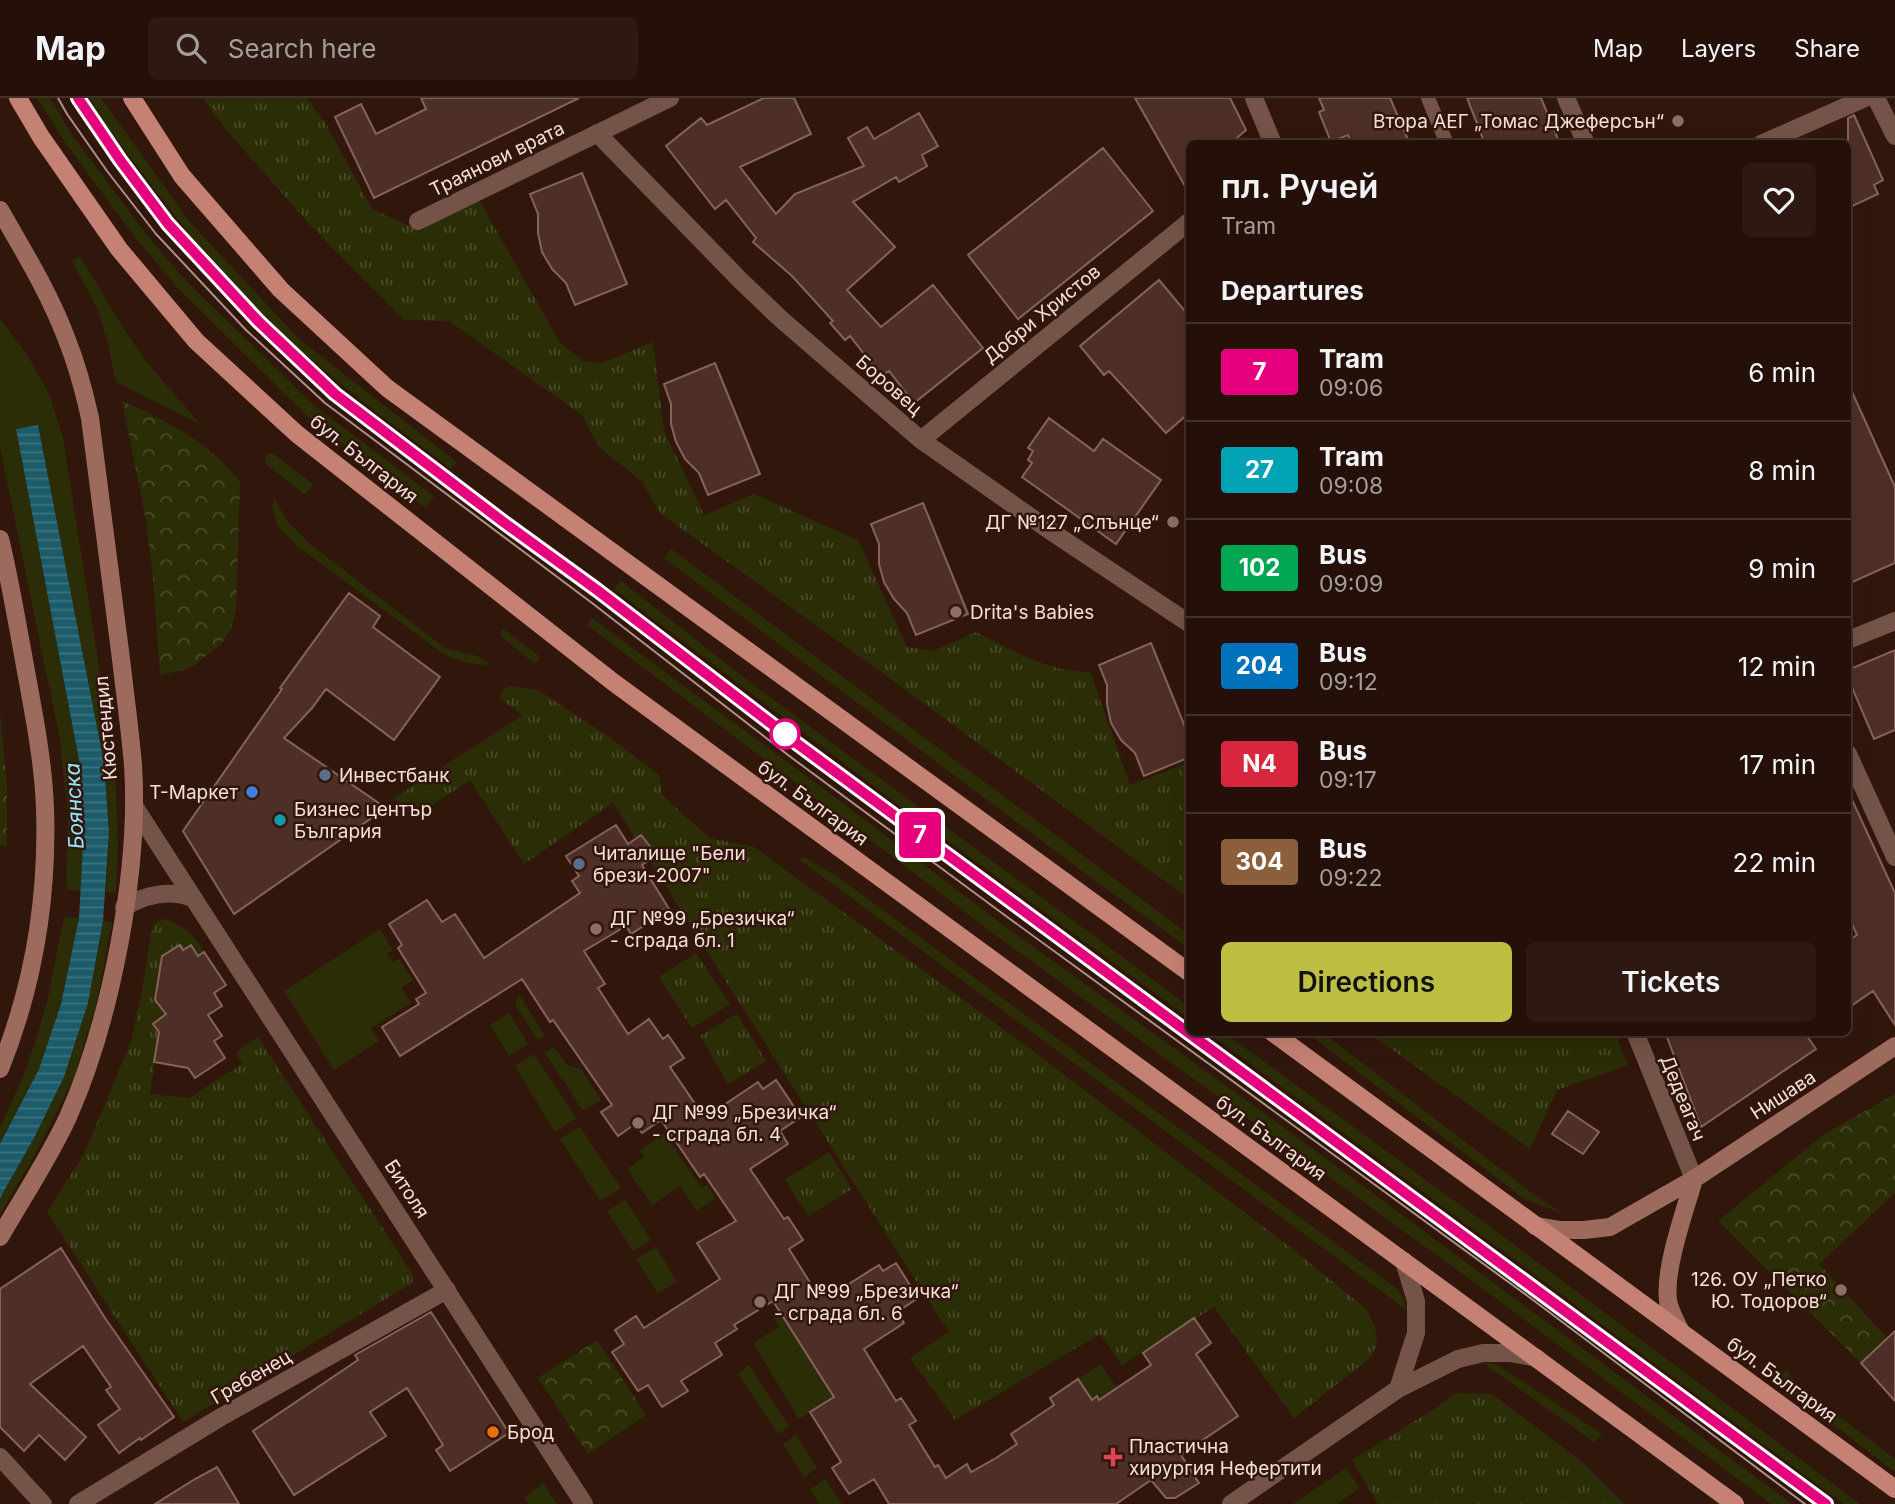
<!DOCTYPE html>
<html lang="en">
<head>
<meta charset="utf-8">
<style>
  :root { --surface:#251009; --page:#2d1912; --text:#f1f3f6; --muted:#a39d9c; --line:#42302a; --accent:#bdbf43 }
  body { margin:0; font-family:Inter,sans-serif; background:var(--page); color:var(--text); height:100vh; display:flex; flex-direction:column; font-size:26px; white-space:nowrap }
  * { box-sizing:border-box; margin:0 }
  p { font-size:23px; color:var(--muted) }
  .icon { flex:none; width:38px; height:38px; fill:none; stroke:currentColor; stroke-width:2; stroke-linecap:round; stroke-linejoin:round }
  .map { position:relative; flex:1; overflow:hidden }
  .side { position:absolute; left:1186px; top:42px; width:665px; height:896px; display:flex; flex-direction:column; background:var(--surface); border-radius:10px; box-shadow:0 7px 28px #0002,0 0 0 2px var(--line) }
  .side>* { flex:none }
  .badge { padding:0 14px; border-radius:5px; font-size:24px; line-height:46px }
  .map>.badge { position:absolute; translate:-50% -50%; box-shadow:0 0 0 4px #fff }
  h2 { padding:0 35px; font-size:26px; line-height:63px }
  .round { display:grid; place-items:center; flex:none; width:74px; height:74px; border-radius:10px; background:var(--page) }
  .headline { display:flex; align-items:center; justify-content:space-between; height:119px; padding:0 35px }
  h1 { font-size:33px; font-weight:600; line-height:52px }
  .action { display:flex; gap:14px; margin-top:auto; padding:14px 35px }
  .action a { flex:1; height:80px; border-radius:10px; background:var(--accent); color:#111; font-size:28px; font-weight:600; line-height:80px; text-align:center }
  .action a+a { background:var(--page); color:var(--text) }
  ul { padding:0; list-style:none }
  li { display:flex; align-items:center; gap:21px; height:98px; padding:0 35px; border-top:2px solid var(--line) }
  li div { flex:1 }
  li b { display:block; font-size:26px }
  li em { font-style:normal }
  li .badge { min-width:77px; font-weight:700; text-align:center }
  header { display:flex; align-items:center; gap:42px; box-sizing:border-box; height:98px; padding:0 35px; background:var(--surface); border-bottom:2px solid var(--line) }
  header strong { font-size:33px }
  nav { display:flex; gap:38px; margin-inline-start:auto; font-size:24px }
  .search { width:490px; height:63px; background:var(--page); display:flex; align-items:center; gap:18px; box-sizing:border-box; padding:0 24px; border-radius:10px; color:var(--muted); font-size:26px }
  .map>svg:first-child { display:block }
  .grass { fill:#2b2d06 }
  .forest { fill:url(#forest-crowns) }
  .park { fill:url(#park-tufts) }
  .water { fill:url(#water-rules) }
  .building { fill:#4e2f27; stroke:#856359; stroke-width:2 }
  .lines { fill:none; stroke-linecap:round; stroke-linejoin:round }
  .lane { stroke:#745448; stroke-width:14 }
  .street { stroke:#745448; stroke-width:18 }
  .secondary { stroke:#9c6b5e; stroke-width:18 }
  .primary { stroke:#c58274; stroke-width:18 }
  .tram { stroke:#aa938b; stroke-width:2 }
  .line-casing { stroke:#fff; stroke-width:16 }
  .line { stroke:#e6007e; stroke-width:10 }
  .education-dot { fill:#8d6e63; stroke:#31160c; stroke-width:2.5 }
  .stop-dot { fill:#fff; stroke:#e6007e; stroke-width:3.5 }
  .service-dot { fill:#5c6f8a; stroke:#31160c; stroke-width:2.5 }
  .shop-dot { fill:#3f7fe0; stroke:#31160c; stroke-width:2.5 }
  .culture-dot { fill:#0f9aa8; stroke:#31160c; stroke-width:2.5 }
  .food-dot { fill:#e8710a; stroke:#31160c; stroke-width:2.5 }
  .health-dot { fill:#e0444e; stroke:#31160c; stroke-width:2.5 }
  .labels { text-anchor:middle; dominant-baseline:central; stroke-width:5; stroke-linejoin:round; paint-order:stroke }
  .poi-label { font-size:19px; fill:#f4e0d9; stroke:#31160c; text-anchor:start }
  .street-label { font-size:19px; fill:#f4e0d9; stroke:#31160c }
  .water-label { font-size:21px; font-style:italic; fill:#96e7fc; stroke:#31160c }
</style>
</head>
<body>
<header>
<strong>Map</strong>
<div class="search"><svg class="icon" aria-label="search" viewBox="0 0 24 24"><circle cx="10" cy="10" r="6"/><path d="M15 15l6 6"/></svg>Search here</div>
<nav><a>Map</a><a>Layers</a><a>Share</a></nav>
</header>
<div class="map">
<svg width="1895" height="1406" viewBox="0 0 1895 1406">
  <defs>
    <pattern id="forest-crowns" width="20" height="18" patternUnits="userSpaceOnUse" patternTransform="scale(1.75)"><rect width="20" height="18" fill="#2b2d06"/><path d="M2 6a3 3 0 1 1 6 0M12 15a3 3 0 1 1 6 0" fill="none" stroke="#4a4b2a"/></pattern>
    <pattern id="park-tufts" width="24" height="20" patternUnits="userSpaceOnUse" patternTransform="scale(1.75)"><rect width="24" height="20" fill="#2b2d06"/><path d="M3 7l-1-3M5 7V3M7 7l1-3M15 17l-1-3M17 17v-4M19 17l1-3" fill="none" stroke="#4a4b2a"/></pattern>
    <pattern id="water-rules" width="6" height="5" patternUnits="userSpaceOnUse" patternTransform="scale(1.75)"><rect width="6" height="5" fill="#1c5b69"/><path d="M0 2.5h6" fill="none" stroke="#3e727e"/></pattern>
  </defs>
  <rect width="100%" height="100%" fill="#31160c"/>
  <path class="grass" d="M 37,0 L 50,0 L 73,38 L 146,136 L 186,183 L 315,308 L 434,398 L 426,410 L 307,318 L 177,189 L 138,143 L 66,46 Z
    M 89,0 L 101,0 L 190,124 L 299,241 L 457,364 L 451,371 C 379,315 303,261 239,194 C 188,139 145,78 100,19 Z
    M 80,158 L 127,236 L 146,263 L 200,326 L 116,284 L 108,246 L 97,210 L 72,163 Z
    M 0,221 L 28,258 L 50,298 L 63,340 L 115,670 L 118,745 L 116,795 L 106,794 L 109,734 L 104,665 L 38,327 L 16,331 L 79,662 L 84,729 L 81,793 L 66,791 L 68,719 L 60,642 L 0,350 Z
    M 269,355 L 274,356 L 313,386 L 305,397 L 267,367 L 265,360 Z
    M 275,402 L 288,424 L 310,446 L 445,550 C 459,554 482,556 490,567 C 472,567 458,564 442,555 L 297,448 L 277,427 L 272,408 Z
    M 671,451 L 1190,837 L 1190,851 L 1087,777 L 664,460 Z
    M 621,483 L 755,588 L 1190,909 L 1190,921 L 887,698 L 614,491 Z
    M 592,520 L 836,700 L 1006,829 L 1278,1025 L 1792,1406 L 1771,1406 L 1497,1201 L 998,839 L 587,527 Z
    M 503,531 L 538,557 L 539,563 L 534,565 L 499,537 Z
    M 803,758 L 838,779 L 1396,1190 L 1404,1200 L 1405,1211 L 800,762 Z
    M 64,819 L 79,820 L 61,906 L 39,971 L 0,1046 L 0,1029 L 23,979 L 39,932 L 49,895 Z
    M 103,823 L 112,824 L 97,904 L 74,979 L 42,1044 L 0,1117 L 0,1100 L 34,1040 L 64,979 L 88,905 Z
    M 380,831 L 393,852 L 387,856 L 393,864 L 399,861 L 413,882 L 401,890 L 411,905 L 371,930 L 379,943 L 334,972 L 284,893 Z
    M 519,896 L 545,938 L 538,942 L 515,907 Z
    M 509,915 L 528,946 L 509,958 L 490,927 Z
    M 1209,935 L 1225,935 L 1497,1134 L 1860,1406 L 1844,1406 Z
    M 1307,935 L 1323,935 L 1532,1095 L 1564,1116 L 1524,1101 Z
    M 554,949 L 567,967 L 581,971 L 601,1002 L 583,1013 L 545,955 Z
    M 534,956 L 576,1020 L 555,1034 L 515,968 Z
    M 580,1029 L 621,1090 L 600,1103 L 560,1041 Z
    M 664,1035 L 702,1090 L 707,1087 L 715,1100 L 697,1113 L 680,1088 L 652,1107 L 627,1071 L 644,1059 L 640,1052 Z
    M 625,1102 L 651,1142 L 633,1153 L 607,1113 Z
    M 656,1149 L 677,1184 L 658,1195 L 636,1161 Z
    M 794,1204 L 842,1294 L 799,1321 L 753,1245 L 779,1229 L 773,1217 Z
    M 1483,1265 L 1496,1266 L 1602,1336 L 1594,1344 Z
    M 1101,1266 L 1128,1307 L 1110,1319 L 1097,1299 L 1092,1302 L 1078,1281 Z
    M 749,1267 L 789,1328 L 778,1336 L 738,1275 Z
    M 1787,1271 L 1794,1284 L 1895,1361 L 1895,1374 L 1778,1284 Z
    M 796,1337 L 817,1370 L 804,1379 L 783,1346 Z
    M 1346,1370 L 1360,1390 L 1337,1406 L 1293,1406 Z
    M 825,1381 L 842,1406 L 820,1406 L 810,1392 Z
    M 543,1385 L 557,1406 L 528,1406 L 524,1400 Z"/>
  <path class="forest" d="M 122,303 C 156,318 189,334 217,359 C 225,366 232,375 240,383 L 236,512 L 230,533 L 221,546 L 196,566 L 184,572 L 160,577 L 153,478 L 145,417 Z
    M 0,614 L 7,687 L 7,749 L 0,747 Z
    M 1895,996 L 1895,1095 L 1819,1166 L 1887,1240 L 1861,1265 L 1718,1123 L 1823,1037 Z
    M 597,1242 L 646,1317 L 588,1356 L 538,1280 Z"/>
  <path class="park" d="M 203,0 L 307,0 L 326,26 L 372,111 L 418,132 L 478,100 L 560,245 L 583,263 L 602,265 L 653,244 L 664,333 L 704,417 L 754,396 L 858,442 L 907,549 L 933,553 L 976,534 C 1010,550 1051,577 1090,573 L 1130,687 L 1190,664 L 1190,802 L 899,587 L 661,416 L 641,383 L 598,348 L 582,317 L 449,223 L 404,222 L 311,128 L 222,27 Z
    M 508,588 L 538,592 L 612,641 L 659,677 L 662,697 L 709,740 L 754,749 L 1032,952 L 1291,1150 L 1364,1209 L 1375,1229 L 1377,1246 L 1370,1260 L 1294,1320 L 1214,1209 L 1122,1267 L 1100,1236 L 955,1322 L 910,1260 L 950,1233 L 942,1224 L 613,705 L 524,766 L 470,682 L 416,718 L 394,700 L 523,617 L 500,601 L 501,594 Z
    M 165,821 C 185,829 193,835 204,854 L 198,858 L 191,847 L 183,852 L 180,847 L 162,858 L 166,916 L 153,926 L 163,939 L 158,939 L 150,996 L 189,1000 L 242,966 L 236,954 L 258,939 L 413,1177 L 412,1185 L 183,1324 L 47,1114 L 84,1056 L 131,944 L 142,892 L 151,835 L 155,826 L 159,822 Z
    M 696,855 L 730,906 L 692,930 L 659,879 Z
    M 737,916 L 766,963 L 728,986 L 700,938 Z
    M 1369,935 L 1615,935 L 1628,967 L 1557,992 L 1530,1051 Z
    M 829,1054 L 852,1091 L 808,1118 L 785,1082 Z
    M 1455,1295 L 1492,1296 L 1581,1363 L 1624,1406 L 1378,1406 L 1352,1362 L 1439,1308 Z"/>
  <path class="water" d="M 38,327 L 104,665 L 109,734 L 103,823 L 88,905 L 64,979 L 34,1040 L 0,1100 L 0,1046 L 39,971 L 61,906 L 79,820 L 84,729 L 79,662 L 16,331 Z"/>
  <path class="building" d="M 421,0 L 579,0 L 374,100 L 335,19 L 361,6 L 376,36 L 426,11 Z
    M 764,0 L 794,0 L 811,36 L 740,69 L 776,116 L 795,96 L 864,68 L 848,40 L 867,29 L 874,41 L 919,15 L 938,48 L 922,57 L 927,68 L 899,84 L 896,79 L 853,104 L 895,149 L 847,192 L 881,229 L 933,187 L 983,250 L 914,305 L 889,273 L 881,278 L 850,238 L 845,242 L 830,225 L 833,223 L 792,178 L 753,144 L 756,140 L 726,102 L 715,111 L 666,48 L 701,20 L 707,27 Z
    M 1135,0 L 1230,0 L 1246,32 L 1230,46 L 1190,46 L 1190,97 Z
    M 1319,0 L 1390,0 L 1410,46 L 1351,46 L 1348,37 L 1331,44 L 1319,14 L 1324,12 Z
    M 1467,0 L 1541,0 L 1560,46 L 1485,46 Z
    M 1854,17 L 1883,82 L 1874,87 L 1878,96 L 1848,110 L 1848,20 Z
    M 1103,50 L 1153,113 L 1018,221 L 968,157 Z
    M 582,75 L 627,186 L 575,207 L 566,185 L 552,171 L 542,154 L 538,135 L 538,116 L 530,96 Z
    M 1159,182 L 1190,219 L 1190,314 L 1166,335 L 1109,273 L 1104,277 L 1080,248 Z
    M 715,265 L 760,376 L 708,397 L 699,375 L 685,361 L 676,344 L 671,326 L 671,306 L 664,286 Z
    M 1848,285 L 1895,389 L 1895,465 L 1848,486 Z
    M 1049,320 L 1094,353 L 1103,341 L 1161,382 L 1116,446 L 1022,379 L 1032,365 L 1028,362 L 1033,353 L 1028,350 Z
    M 923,405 L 968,516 L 916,537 L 907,515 L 894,501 L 884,484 L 879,466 L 879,446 L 871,426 Z
    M 349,495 L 380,518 L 373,529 L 440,579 L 394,642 L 326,591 L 312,610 L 284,640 L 386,710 L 234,816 L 183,733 L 282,591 L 280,590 Z
    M 1151,545 L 1190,641 L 1190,659 L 1144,678 L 1135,655 L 1121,642 L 1111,625 L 1107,606 L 1107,587 L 1099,567 Z
    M 1895,552 L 1895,632 L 1874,641 L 1848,580 L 1848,572 Z
    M 1848,693 L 1895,795 L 1895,927 L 1873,893 L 1848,910 L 1848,843 L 1857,837 L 1848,817 Z
    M 616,727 L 628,746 L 641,737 L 657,757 L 642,767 L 669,811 L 631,836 L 626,828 L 584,853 L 605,886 L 598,890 L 628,936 L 649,921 L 663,941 L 668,937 L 684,960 L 670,969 L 698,1010 L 702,1007 L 709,1017 L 758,984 L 763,991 L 776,982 L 801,1019 L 780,1033 L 788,1046 L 750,1071 L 784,1121 L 788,1119 L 803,1142 L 789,1151 L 814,1191 L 820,1187 L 828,1199 L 879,1167 L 883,1173 L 896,1165 L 918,1200 L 897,1214 L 904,1225 L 864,1251 L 896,1303 L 901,1300 L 916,1323 L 909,1327 L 935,1369 L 938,1367 L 946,1380 L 967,1366 L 971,1374 L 996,1360 L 1017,1346 L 1011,1336 L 1054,1307 L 1050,1300 L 1078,1281 L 1092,1302 L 1097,1298 L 1099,1302 L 1151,1267 L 1143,1255 L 1194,1220 L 1211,1245 L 1196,1256 L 1238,1318 L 1181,1357 L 1199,1385 L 1175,1400 L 1166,1400 L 1151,1382 L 1116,1406 L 889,1406 L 874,1381 L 849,1396 L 832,1370 L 841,1364 L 810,1314 L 834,1299 L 773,1203 L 734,1227 L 737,1231 L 715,1245 L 722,1257 L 681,1283 L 688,1293 L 662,1309 L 648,1287 L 638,1293 L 612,1254 L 624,1246 L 615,1232 L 636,1218 L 644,1230 L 720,1181 L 697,1145 L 736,1123 L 704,1076 L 700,1079 L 661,1022 L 642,1035 L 635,1026 L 618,1038 L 601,1014 L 612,1007 L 553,922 L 550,924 L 522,881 L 400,958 L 382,929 L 419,906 L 416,901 L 426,895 L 398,850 L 402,847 L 389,826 L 427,802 L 442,824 L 455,816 L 484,860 L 580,795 L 572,783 L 579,778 L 566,758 Z
    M 180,847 L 183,852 L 191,847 L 198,858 L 204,854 L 226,887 L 214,895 L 222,908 L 208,917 L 222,938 L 214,943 L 225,960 L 195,980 L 188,970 L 154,964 L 159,934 L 153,926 L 166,916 L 155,902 L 162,858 Z
    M 1665,934 L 1804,934 L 1816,951 L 1701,1029 Z
    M 1568,1013 L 1599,1034 L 1583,1056 L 1552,1036 Z
    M 61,1150 L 105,1220 L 174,1319 L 141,1342 L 140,1340 L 119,1355 L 98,1327 L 120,1311 L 106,1292 L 111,1289 L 83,1248 L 30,1286 L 86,1339 L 65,1362 L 39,1337 L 24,1353 L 0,1329 L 0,1191 Z
    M 431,1214 L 509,1335 L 450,1373 L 436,1352 L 443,1347 L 407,1290 L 370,1314 L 386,1338 L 294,1397 L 253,1333 L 358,1262 L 355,1257 Z
    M 1895,1233 L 1895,1303 L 1861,1265 Z
    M 217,1369 L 239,1406 L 155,1406 L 195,1381 Z"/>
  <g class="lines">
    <path class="lane" d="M 1428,0 L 1447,46"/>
    <path class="street" d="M 1254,0 L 1273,46
      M 1566,0 L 1586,46
      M 1876,0 L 1895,38
      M 597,35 L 741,183 L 782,222 L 921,342 L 1052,434 L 1190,526
      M 1761,46 L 1865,0
      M 418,123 L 670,0
      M 921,342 L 1190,123
      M 1848,542 L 1895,523
      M 1848,656 L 1895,759
      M 134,708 L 584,1406
      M 124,809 C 145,797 170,791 193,800
      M 1635,934 L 1694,1081
      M 1398,1291 L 1416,1235 L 1416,1203 L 1404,1163
      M 0,1359 L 43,1406
      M 78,1406 L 221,1319 L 447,1192
      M 1231,1406 L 1398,1291 L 1458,1261 L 1483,1255 L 1510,1255 L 1537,1260"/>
    <path class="secondary" d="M 0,112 C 24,154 50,196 67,242 C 77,267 84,293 90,320 C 100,400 111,481 121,561 C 125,596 130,632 133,667 C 140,773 111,922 68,1019 C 49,1060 23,1099 0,1139
      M 0,441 C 9,477 15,514 22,551 C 31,603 43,657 45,710 C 48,799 33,889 0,971
      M 1535,1128 L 1559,1132 L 1584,1132 L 1610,1129 L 1694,1081 L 1895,948
      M 1680,1232 C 1676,1223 1669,1212 1668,1202 C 1664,1170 1685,1113 1694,1081"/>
    <path class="primary" d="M 18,0 L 41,39 L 119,151 L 196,243 L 297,336 L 613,584 L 1735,1406
      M 132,0 L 182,78 L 281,192 L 387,290 L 1190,875
      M 1272,934 L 1895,1391"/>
    <path class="tram" d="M 58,0 L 67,16 L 107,73 L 156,136 L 246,232 L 325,305 L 592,505 L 792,660 L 1010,821 L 1529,1199 L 1805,1406
      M 78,0 L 168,126 L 258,223 L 335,295 L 502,423 L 597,492 L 799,647 L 1826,1406"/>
  </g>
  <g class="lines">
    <g class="line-casing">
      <path id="line" d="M 78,0 L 120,62 L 168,126 L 258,223 L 335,296 L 502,423 L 597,492 L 799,647 L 1826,1406"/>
    </g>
    <use href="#line" class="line"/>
  </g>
  <g class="education-dot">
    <circle cx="1678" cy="23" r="7"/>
    <circle cx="1173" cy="424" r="7"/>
    <circle cx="956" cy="514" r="7"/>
    <circle cx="596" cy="831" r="7"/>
    <circle cx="638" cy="1025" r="7"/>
    <circle cx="1841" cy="1192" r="7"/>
    <circle cx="760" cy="1204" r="7"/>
  </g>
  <circle class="stop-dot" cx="785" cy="636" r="14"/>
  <g class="service-dot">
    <circle cx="325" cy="677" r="7"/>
    <circle cx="579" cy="766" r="7"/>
  </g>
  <circle class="shop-dot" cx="252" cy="694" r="7"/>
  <circle class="culture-dot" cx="280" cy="722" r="7"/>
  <circle class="food-dot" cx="493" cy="1334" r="7"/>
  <path class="health-dot" d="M1109.5 1348.5h7v7h7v7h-7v7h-7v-7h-7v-7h7z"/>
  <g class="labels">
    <g class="poi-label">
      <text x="1664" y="23" text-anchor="end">Втора АЕГ „Томас Джеферсън“</text>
      <text x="1159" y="424" text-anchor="end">ДГ №127 „Слънце“</text>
      <text x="970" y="514">Drita's Babies</text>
      <text x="339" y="677">Инвестбанк</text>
      <text x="238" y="694" text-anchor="end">Т-Маркет</text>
      <text x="294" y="711">Бизнес център<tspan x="294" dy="22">България</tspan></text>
      <text x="593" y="755">Читалище "Бели<tspan x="593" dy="22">брези-2007"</tspan></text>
      <text x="610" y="820">ДГ №99 „Брезичка“<tspan x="610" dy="22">- сграда бл. 1</tspan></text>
      <text x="652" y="1014">ДГ №99 „Брезичка“<tspan x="652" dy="22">- сграда бл. 4</tspan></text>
      <text x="1827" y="1181" text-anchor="end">126. ОУ „Петко<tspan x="1827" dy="22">Ю. Тодоров“</tspan></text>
      <text x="774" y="1193">ДГ №99 „Брезичка“<tspan x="774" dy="22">- сграда бл. 6</tspan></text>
      <text x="507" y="1334">Брод</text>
      <text x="1129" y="1348">Пластична<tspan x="1129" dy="22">хирургия Нефертити</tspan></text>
    </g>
    <g class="street-label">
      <text transform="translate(497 61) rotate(-26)">Траянови врата</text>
      <text transform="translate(1042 216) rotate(-39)">Добри Христов</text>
      <text transform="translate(889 287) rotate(41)">Боровец</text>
      <text transform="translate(364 361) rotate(38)">бул. България</text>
      <text transform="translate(106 630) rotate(-95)">Кюстендил</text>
      <text transform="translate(813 705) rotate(36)">бул. България</text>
      <text transform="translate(1783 997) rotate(-33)">Нишава</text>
      <text transform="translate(1683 1000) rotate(68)">Дедеагач</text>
      <text transform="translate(1271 1040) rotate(36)">бул. България</text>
      <text transform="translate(407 1091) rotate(57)">Битоля</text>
      <text transform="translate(251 1279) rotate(-30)">Гребенец</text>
      <text transform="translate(1782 1282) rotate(36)">бул. България</text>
    </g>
    <g class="water-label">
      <text transform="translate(74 708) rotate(-93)">Боянска</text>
    </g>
  </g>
</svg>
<b class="badge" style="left:920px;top:737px;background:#e6007e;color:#fff">7</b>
<section class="side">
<div class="headline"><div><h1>пл. Ручей</h1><p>Tram</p></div><a class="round"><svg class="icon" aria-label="heart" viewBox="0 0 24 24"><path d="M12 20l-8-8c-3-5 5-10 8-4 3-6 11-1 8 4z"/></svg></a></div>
<h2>Departures</h2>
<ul>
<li><span class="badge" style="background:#e6007e;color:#fff">7</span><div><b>Tram</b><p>09:06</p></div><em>6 min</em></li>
<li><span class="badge" style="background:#00a3b4;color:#fff">27</span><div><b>Tram</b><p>09:08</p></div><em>8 min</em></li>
<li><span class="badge" style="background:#00a651;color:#fff">102</span><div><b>Bus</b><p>09:09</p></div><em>9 min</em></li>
<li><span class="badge" style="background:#0072bc;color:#fff">204</span><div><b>Bus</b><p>09:12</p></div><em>12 min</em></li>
<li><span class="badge" style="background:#d7263d;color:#fff">N4</span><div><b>Bus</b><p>09:17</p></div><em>17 min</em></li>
<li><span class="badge" style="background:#8b5e3c;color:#fff">304</span><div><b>Bus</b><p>09:22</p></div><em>22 min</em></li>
</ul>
<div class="action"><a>Directions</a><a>Tickets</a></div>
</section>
</div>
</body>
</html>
